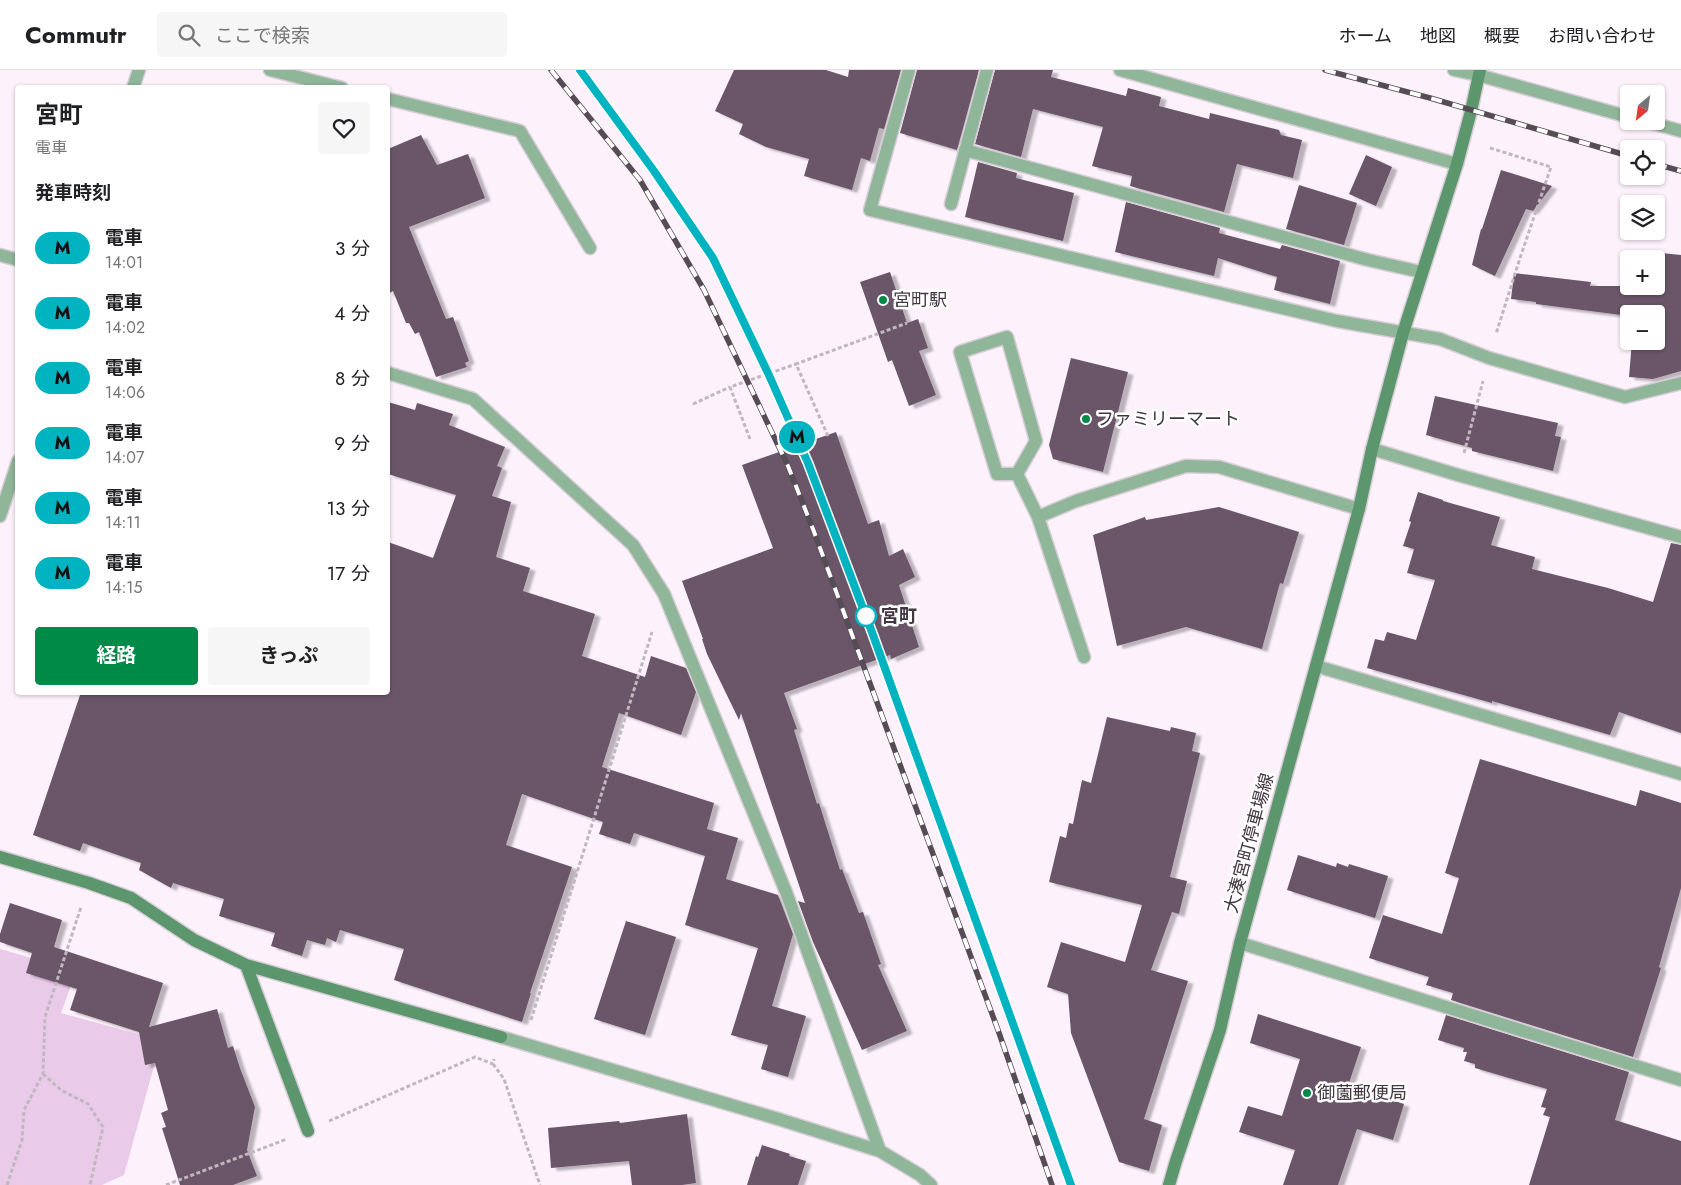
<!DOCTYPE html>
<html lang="ja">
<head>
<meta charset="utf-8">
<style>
  :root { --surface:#fff; --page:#f6f6f6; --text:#202124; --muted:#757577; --line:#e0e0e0; --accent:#008a47 }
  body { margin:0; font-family:Jost,"Noto Sans JP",sans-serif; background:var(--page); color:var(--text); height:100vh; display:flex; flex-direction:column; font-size:19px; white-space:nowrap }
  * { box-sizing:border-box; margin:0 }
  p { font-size:16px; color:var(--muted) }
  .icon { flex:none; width:28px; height:28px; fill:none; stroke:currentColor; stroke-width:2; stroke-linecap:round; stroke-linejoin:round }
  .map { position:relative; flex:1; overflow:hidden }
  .drawer { position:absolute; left:15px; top:15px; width:375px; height:610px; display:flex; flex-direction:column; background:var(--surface); border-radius:5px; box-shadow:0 1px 4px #0004 }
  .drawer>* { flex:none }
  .badge { padding:0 10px; border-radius:16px; font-size:18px; line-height:32px }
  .needle { width:32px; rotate:209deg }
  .buttons { position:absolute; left:1620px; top:15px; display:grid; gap:10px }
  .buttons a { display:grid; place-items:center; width:45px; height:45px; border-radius:5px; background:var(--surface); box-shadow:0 1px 4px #0004; font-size:25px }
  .map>.badge { position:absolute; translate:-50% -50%; box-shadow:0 0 0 2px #fff }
  h2 { padding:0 20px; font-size:19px; line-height:45px }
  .round { display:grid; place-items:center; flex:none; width:52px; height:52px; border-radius:5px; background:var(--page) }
  .headline { display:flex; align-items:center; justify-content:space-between; height:85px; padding:0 20px }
  h1 { font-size:24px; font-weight:700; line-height:38px }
  .cta { display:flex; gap:10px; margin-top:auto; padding:10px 20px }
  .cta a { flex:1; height:58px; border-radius:5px; background:var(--accent); color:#fff; font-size:20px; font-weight:700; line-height:58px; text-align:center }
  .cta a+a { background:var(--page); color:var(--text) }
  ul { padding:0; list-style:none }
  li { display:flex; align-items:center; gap:15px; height:65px; padding:0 20px }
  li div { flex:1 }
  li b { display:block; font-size:19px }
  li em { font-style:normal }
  li .badge { min-width:55px; font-weight:700; text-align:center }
  header { display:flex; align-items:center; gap:30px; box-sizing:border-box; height:70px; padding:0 25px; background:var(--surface); border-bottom:1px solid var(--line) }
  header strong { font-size:24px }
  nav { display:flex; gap:28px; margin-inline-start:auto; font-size:18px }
  .search { width:350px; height:45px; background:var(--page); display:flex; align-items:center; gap:12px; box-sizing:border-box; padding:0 18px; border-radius:5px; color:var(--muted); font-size:19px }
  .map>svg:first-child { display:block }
  .green { fill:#e9cae8 }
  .building { fill:#6a5569; filter:url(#shadow) }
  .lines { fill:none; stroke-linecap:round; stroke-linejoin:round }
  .street-casing { stroke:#d7cdd6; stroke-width:15 }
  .secondary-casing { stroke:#d7cdd6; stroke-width:15 }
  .path { stroke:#c1b7c0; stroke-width:3; stroke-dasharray:4 2.5; stroke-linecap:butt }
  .street { stroke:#8fb699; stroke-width:12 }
  .secondary { stroke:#5b966c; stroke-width:12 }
  .rail-casing { stroke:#554c55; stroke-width:5.5 }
  .rail { stroke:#fff; stroke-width:4; stroke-dasharray:11; stroke-linecap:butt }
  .line-casing { stroke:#fff; stroke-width:11 }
  .line { stroke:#00b3c1; stroke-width:8 }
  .poi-dot { fill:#008a47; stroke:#fff; stroke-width:2 }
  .stop-dot { fill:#fff; stroke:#00b3c1; stroke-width:2.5 }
  .labels { text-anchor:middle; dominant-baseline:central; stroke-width:5; stroke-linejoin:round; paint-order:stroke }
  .poi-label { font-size:18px; fill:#403740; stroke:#fff; text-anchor:start }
  .stop-label { font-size:18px; font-weight:bold; fill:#403740; stroke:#fff; text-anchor:start }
  .street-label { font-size:18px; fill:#403740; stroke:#fff }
</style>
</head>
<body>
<header>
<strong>Commutr</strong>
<div class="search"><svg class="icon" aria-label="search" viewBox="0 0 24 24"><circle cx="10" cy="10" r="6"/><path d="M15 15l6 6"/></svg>ここで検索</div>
<nav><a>ホーム</a><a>地図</a><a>概要</a><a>お問い合わせ</a></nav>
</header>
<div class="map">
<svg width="1681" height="1115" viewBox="0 0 1681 1115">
  <defs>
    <filter id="shadow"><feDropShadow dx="5.5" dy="3" stdDeviation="1" flood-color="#0004"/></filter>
  </defs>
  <rect width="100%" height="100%" fill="#fdf2fc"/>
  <path class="green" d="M 0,879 L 53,894 L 77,899 L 61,943 L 149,967 L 157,985 L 124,1105 L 102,1115 L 0,1115 Z"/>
  <path class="building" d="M 734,0 L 826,0 L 848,7 L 849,0 L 901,0 L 884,59 L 879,58 L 870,91 L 861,88 L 852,120 L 804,106 L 809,89 L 766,77 L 739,64 L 743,54 L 715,41 Z
    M 917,0 L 979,0 L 957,80 L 900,63 Z
    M 995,0 L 1053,0 L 1051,7 L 1126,26 L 1128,18 L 1161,27 L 1159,36 L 1209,49 L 1210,43 L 1279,60 L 1281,65 L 1302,70 L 1293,108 L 1237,94 L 1224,142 L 1130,116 L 1132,106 L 1092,96 L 1103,57 L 1033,39 L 1021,87 L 975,74 Z
    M 421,65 L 437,95 L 468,84 L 485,128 L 409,157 L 446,249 L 453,247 L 469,291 L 465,293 L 467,297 L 436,307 L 419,262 L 415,264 L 409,253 L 406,253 L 393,221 L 388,224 L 388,79 Z
    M 1366,85 L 1392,97 L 1376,136 L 1349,124 Z
    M 978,92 L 1017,103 L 1016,108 L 1074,123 L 1063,171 L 965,147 Z
    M 1501,100 L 1552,116 L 1533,141 L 1526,139 L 1495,206 L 1472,195 L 1481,159 L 1482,159 Z
    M 1299,115 L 1357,133 L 1344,175 L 1286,159 Z
    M 1126,132 L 1220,158 L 1219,163 L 1280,179 L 1282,175 L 1340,191 L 1330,234 L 1274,220 L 1277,207 L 1218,188 L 1214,206 L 1115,182 Z
    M 1652,182 L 1681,185 L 1681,301 L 1653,309 L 1629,307 L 1632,271 L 1656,271 L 1656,244 L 1629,244 L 1629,246 L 1536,234 L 1536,232 L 1511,229 L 1514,203 L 1591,212 L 1590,216 L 1656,216 L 1656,189 L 1651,189 Z
    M 890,202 L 907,253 L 918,249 L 928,278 L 919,281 L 936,325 L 909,336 L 892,290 L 888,292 L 860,212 Z
    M 1071,288 L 1128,302 L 1103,402 L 1053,389 L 1049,375 Z
    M 1435,326 L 1558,353 L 1555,366 L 1561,367 L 1553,401 L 1472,381 L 1472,378 L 1426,365 Z
    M 388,332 L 415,340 L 417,333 L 453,344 L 449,355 L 505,377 L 497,396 L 502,398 L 492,426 L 511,432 L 496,487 L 530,498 L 523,521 L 595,544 L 582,586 L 645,607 L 651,586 L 686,598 L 696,622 L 681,665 L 619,643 L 602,697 L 714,733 L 707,759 L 738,768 L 726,809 L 778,825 L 793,864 L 772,936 L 806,946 L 788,1007 L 761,999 L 768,975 L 731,965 L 758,878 L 685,855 L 705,786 L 634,763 L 630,774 L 599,764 L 603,752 L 522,724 L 506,775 L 572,797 L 530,923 L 531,923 L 522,952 L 394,910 L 404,879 L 340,860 L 336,872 L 327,868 L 325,875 L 307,870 L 302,886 L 271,876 L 275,863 L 219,846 L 224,829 L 173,813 L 171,818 L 139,800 L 141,793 L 83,773 L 80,781 L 33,765 L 81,622 L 388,622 L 388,472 L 433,488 L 456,425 L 388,404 Z
    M 836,362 L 868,454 L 879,450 L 889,486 L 903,479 L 915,507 L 899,515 L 919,577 L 891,589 L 890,585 L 784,623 L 797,659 L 794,660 L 817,734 L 819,733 L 840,800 L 842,799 L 859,843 L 863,842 L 881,894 L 878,895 L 907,961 L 862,980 L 813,872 L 798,831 L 805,833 L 741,643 L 739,650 L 707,584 L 702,569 L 703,569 L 682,511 L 773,478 L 742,395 Z
    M 1418,422 L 1443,430 L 1443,431 L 1500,447 L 1491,475 L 1535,487 L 1532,499 L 1608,518 L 1653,532 L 1671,473 L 1681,475 L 1681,663 L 1619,642 L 1610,665 L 1492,631 L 1492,633 L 1367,598 L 1375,569 L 1384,571 L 1387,562 L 1416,570 L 1435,510 L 1407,503 L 1414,479 L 1403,476 L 1411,452 L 1409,451 Z
    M 1219,437 L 1299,462 L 1283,514 L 1280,513 L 1262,579 L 1186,557 L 1117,576 L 1093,465 L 1145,447 L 1146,450 Z
    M 1107,647 L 1170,661 L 1171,657 L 1196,663 L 1192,681 L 1200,683 L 1170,807 L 1187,811 L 1179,844 L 1172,842 L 1151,900 L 1188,911 L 1144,1049 L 1162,1055 L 1149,1101 L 1119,1092 L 1071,963 L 1068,924 L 1047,917 L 1061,872 L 1125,892 L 1142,835 L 1049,812 L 1060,766 L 1066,768 L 1069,753 L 1073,754 L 1082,710 L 1091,713 Z
    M 1480,689 L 1636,736 L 1640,720 L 1681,733 L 1681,818 L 1659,897 L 1661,898 L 1633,987 L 1451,930 L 1453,923 L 1426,915 L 1429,907 L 1369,888 L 1383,845 L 1442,864 L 1459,808 L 1445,803 Z
    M 1298,785 L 1336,797 L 1337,793 L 1348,797 L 1349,794 L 1388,806 L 1375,848 L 1287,820 Z
    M 10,833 L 62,850 L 54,877 L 163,913 L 149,957 L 217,939 L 228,978 L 233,976 L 240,998 L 255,1037 L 247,1080 L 257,1106 L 233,1115 L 180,1115 L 162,1058 L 166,1057 L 161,1043 L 168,1040 L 155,993 L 145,995 L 139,962 L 70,940 L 77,919 L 26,903 L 32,883 L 0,872 L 0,864 Z
    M 626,851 L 676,867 L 645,965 L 594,949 Z
    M 1258,944 L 1361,977 L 1348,1016 L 1404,1034 L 1393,1070 L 1357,1059 L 1338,1115 L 1283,1115 L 1295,1080 L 1239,1062 L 1248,1036 L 1282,1046 L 1300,989 L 1250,973 Z
    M 1446,945 L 1629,1002 L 1615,1050 L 1681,1071 L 1681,1115 L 1529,1115 L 1550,1047 L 1543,1045 L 1546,1038 L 1541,1037 L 1547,1019 L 1475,998 L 1475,994 L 1464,991 L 1467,982 L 1463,982 L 1464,978 L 1438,970 Z
    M 687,1044 L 696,1113 L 682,1115 L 632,1115 L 629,1091 L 551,1098 L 548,1058 L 619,1051 L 620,1053 Z
    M 762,1075 L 790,1084 L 789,1086 L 806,1091 L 798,1115 L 747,1115 L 756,1086 L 758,1087 Z"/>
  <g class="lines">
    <g class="street-casing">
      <path id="street" d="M 270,0 L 342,18
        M 909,0 L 870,140 L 1337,251 L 1440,269 L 1489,288 L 1625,327 L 1681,313
        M 1120,0 L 1457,94
        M 1454,0 L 1478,5 L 1629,47
        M 133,18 L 139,0
        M 388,29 L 520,61 L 590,178
        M 1645,51 L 1681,61
        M 965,80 L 1368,190 L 1421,202
        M 951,134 L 987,0
        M 0,185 L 18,190
        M 388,303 L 473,329 L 633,475 L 664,524 L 786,822 L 880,1081
        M 1372,379 L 1458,405 L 1681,467
        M 1017,404 L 1036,371 L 1007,267 L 960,282 L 997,404 L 1017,404 L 1038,447 L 1076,431 L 1186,396 L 1219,397 L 1359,439
        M 0,446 L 18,391
        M 1038,447 L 1084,587
        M 1316,596 L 1681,704
        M 1240,873 L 1681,1010
        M 501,967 L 775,1048 L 880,1081 L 920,1105 L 931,1115"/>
    </g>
    <g class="secondary-casing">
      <path id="secondary" d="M 0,787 L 89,813 L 131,828 L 194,870 L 246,895 L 501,967
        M 246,895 L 308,1061
        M 1169,1115 L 1176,1091 L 1220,960 L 1240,873 L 1359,439 L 1372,379 L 1403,263 L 1457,94 L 1471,41 L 1480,0"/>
    </g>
    <path class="path" d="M 1490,78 L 1551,97 L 1520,188 L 1496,264
      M 693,334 L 730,317
      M 828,366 L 796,294 L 907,253
      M 750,369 L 730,317 L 796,294
      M 1464,383 L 1483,311
      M 531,950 L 652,562
      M 493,994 L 504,1009 L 540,1115
      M 43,1004 L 61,1020 L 88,1034 L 103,1057 L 90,1115
      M 329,1051 L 475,987 L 493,994 L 494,989
      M 7,1115 L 22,1070 L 24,1040 L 43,1004 L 45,947 L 81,837
      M 166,1115 L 287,1069"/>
    <use href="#street" class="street"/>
    <use href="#secondary" class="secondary"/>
    <g class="rail-casing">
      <path id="rail" d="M 551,0 L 640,110 L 704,220 L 788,396 L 813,459 L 998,960 L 1052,1115
        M 580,0 L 654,101 L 713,188 L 768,303 L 808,393 L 873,565 L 1071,1115
        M 1325,0 L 1430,28 L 1629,86
        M 1656,94 L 1681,101"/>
    </g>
    <use href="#rail" class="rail"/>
  </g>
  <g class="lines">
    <g class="line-casing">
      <path id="line" d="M 580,0 L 654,101 L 713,188 L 768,303 L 808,393 L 873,565 L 1071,1115"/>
    </g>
    <use href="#line" class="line"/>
  </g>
  <g class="poi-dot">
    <circle cx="883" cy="230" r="5"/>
    <circle cx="1086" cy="349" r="5"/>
    <circle cx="1307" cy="1023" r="5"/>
  </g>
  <circle class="stop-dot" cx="866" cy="546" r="10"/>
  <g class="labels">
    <g class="poi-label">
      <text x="893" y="230">宮町駅</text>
      <text x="1096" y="349">ファミリーマート</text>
      <text x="1317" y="1023">御薗郵便局</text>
    </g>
    <g class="stop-label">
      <text x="881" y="546">宮町</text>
    </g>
    <g class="street-label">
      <text transform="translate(1249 773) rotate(-75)">大湊宮町停車場線</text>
    </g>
  </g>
</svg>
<div class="buttons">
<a><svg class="needle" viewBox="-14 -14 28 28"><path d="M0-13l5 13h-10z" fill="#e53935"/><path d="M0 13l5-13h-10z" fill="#757577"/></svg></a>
<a><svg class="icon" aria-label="locate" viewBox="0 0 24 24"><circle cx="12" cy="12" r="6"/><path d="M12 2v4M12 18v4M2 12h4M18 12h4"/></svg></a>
<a><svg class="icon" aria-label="layers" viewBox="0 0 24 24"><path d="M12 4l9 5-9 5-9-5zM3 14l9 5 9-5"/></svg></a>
<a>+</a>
<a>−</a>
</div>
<b class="badge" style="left:797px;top:367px;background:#00b3c1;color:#111">M</b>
<section class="drawer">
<div class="headline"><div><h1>宮町</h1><p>電車</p></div><a class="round"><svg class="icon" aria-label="heart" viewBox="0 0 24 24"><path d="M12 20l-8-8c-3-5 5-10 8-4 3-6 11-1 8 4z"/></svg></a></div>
<h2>発車時刻</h2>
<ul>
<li><span class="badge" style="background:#00b3c1;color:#111">M</span><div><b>電車</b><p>14:01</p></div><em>3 分</em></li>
<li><span class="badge" style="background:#00b3c1;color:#111">M</span><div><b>電車</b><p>14:02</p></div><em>4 分</em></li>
<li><span class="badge" style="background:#00b3c1;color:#111">M</span><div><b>電車</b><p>14:06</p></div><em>8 分</em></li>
<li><span class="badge" style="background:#00b3c1;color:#111">M</span><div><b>電車</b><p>14:07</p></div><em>9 分</em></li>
<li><span class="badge" style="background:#00b3c1;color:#111">M</span><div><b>電車</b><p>14:11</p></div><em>13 分</em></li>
<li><span class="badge" style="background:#00b3c1;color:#111">M</span><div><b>電車</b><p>14:15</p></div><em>17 分</em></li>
</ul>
<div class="cta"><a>経路</a><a>きっぷ</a></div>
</section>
</div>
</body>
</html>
